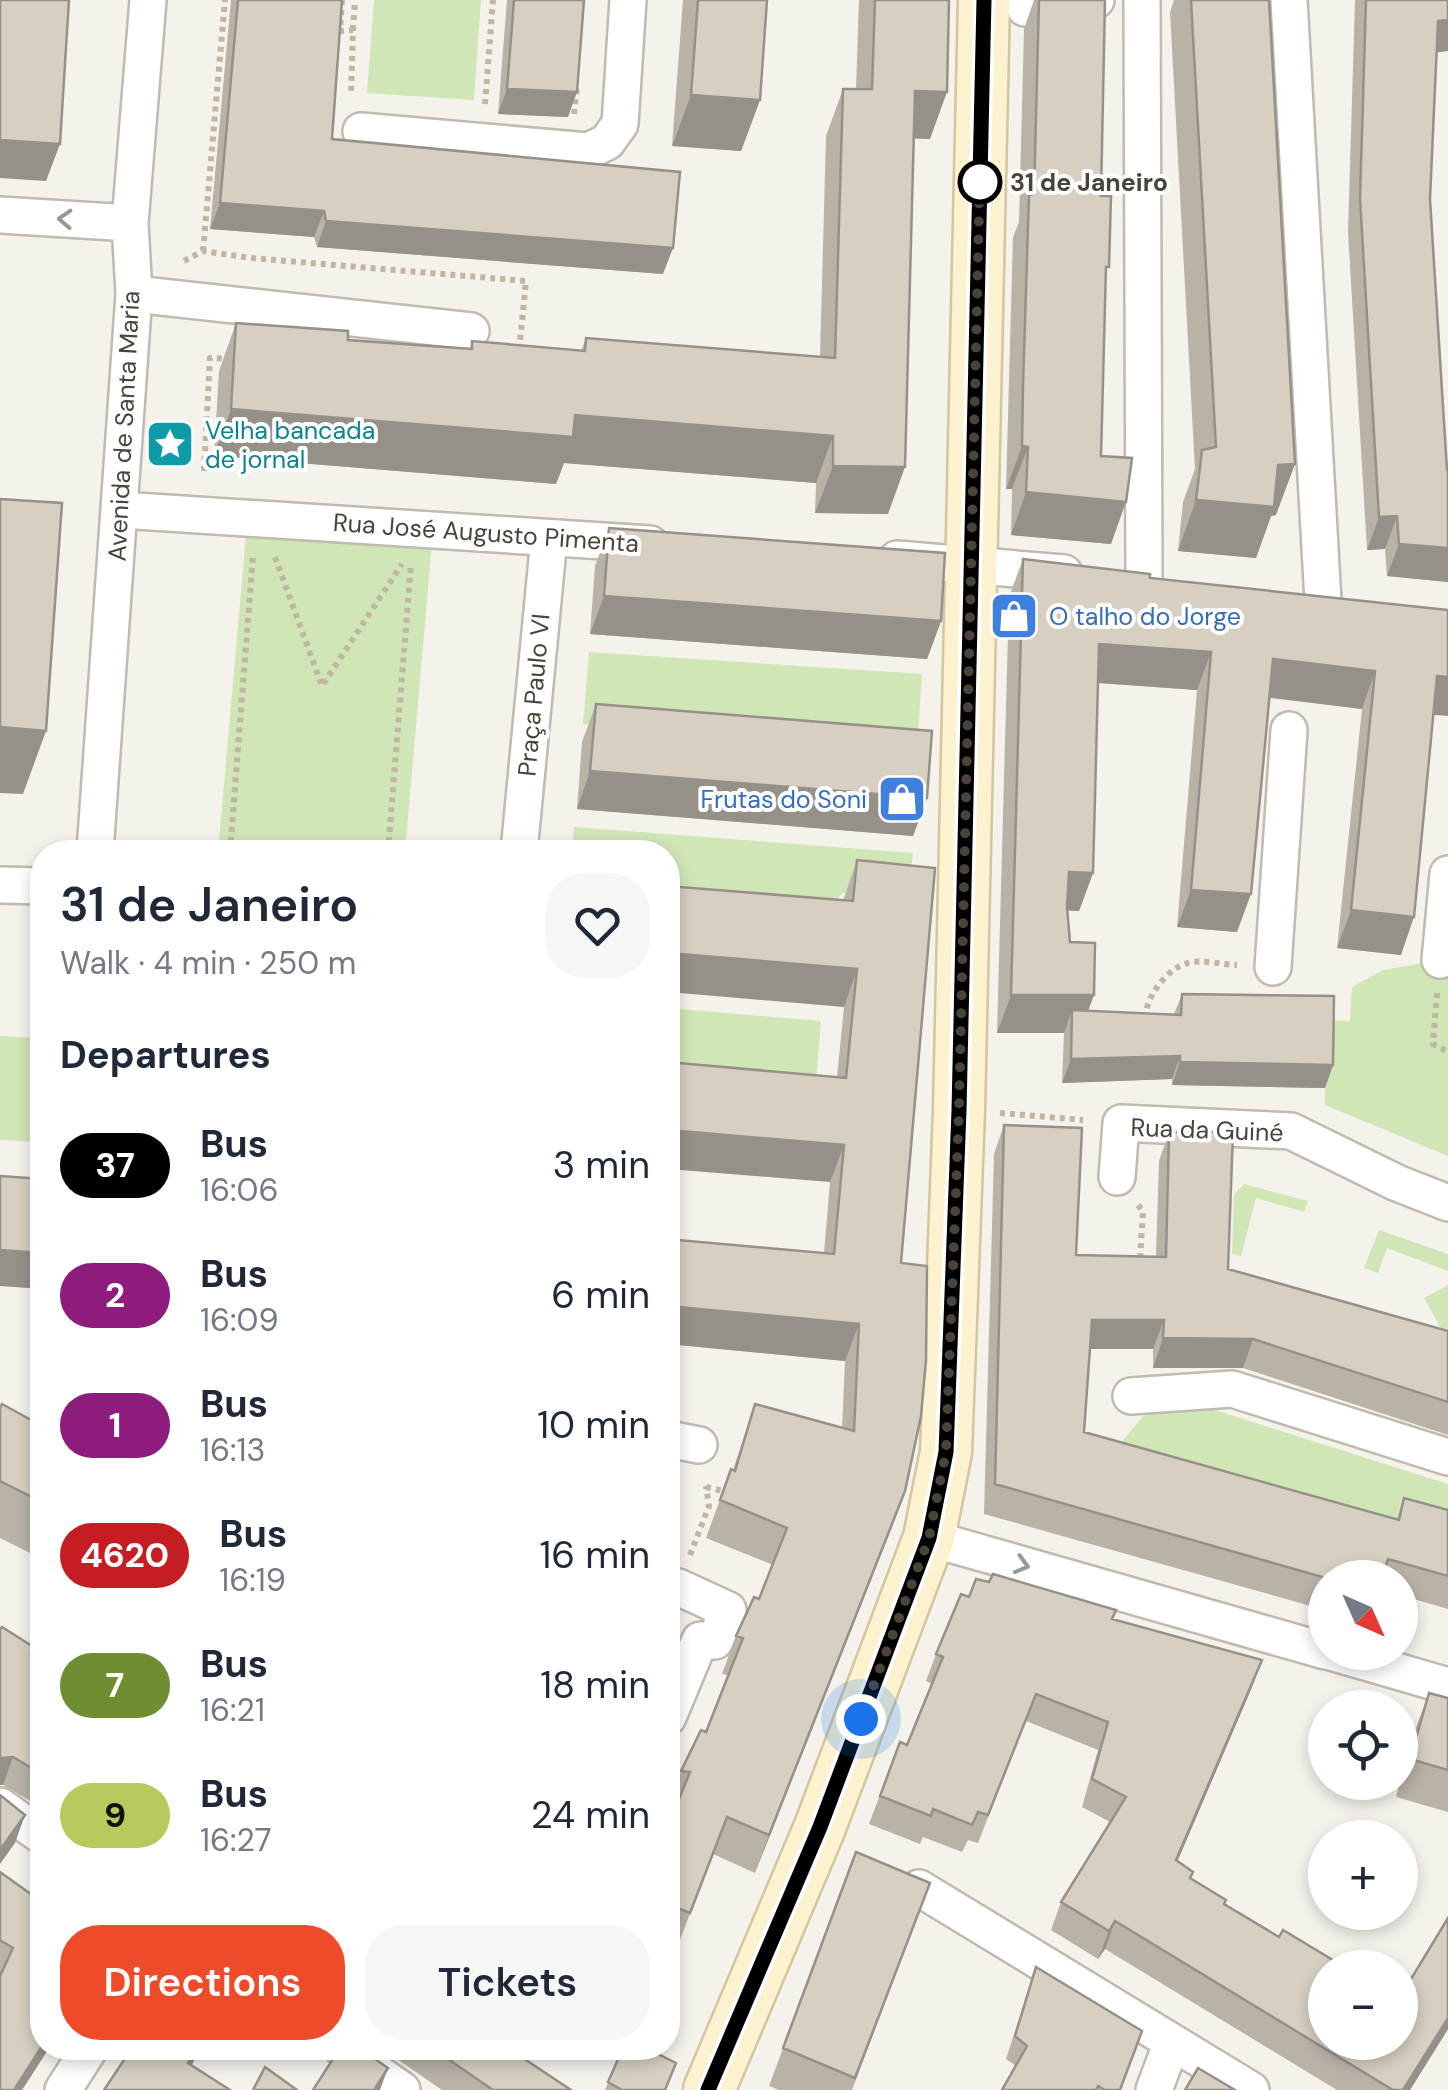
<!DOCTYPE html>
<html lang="en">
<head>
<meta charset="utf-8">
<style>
  :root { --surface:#fff; --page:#f6f6f7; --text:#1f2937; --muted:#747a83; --accent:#ee4b2a }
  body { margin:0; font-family:"DM Sans",sans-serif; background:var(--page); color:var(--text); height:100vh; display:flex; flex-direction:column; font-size:38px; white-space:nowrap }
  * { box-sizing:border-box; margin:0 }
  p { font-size:32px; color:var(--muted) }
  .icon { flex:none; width:55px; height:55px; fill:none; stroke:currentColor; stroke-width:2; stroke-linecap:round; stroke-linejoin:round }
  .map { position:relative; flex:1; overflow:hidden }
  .sheet { position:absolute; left:30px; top:840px; width:650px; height:1220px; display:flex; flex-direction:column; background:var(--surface); border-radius:40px; box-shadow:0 5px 15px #0003 }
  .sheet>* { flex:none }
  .badge { padding:0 20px; border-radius:32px; font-size:35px; line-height:65px }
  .needle { width:65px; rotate:135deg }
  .buttons { position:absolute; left:1308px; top:1560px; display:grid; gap:20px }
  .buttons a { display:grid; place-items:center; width:110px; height:110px; border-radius:50%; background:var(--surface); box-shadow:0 5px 15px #0003; font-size:50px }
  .you { position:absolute; width:50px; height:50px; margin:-25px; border:8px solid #fff; border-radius:50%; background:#1a73e8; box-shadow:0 0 0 15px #1a73e833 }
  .map>.badge { position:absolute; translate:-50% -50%; box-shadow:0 0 0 5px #fff }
  h2 { padding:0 30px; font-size:38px; line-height:90px }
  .round { display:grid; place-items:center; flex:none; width:105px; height:105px; border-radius:40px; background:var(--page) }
  .overview { display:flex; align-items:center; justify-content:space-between; height:170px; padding:0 30px }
  h1 { font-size:48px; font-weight:600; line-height:75px }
  .action { display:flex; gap:20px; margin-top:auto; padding:20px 30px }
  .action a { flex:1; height:115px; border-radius:40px; background:var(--accent); color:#fff; font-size:40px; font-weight:600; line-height:115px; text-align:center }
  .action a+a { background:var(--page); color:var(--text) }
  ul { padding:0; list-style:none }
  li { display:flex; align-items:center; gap:30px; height:130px; padding:0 30px }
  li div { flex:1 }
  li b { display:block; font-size:38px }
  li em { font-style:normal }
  li .badge { min-width:110px; font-weight:700; text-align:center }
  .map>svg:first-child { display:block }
  .green { fill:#d0e6b7 }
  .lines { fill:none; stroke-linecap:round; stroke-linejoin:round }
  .street-casing { stroke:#c0baaf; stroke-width:40 }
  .secondary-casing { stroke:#d2c69e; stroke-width:55 }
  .path { stroke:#c1b6a1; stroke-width:6; stroke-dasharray:5 5; stroke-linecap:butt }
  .street { stroke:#fff; stroke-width:35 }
  .secondary { stroke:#fcf2cf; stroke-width:50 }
  .wall { fill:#b8b2a7 }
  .shaded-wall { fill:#969188 }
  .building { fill:#d6cfc2; stroke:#969188; stroke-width:2.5 }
  .oneway { stroke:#9b9893 }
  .line-casing { stroke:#fff; stroke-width:22 }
  .line { stroke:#000; stroke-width:15 }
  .walk { stroke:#49433a; stroke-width:10; stroke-dasharray:0 18 }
  .stop-dot { fill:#fff; stroke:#000; stroke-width:5 }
  .labels { text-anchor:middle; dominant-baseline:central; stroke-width:8; stroke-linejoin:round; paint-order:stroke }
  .stop-label { font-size:25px; font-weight:bold; fill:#49433a; stroke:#fff; text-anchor:start }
  .street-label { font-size:25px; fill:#49433a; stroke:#fff }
  .culture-label { font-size:25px; fill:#0d838f; stroke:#fff; text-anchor:start }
  .shop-label { font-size:25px; fill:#366cbe; stroke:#fff; text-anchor:start }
</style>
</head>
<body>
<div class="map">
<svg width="1448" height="2090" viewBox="0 0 1448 2090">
  <rect width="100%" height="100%" fill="#f5f2ec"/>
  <path class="green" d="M 374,0 L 481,0 L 474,100 L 367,93 Z
    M 246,535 L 432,543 L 405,852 L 218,852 Z
    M 589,652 L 922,674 L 917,750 L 583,724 Z
    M 574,827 L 913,853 L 908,899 L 843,893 L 816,919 L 668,907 L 668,852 L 572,852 Z
    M 1440,960 L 1448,960 L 1448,1156 L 1325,1105 L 1326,1020 L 1350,1021 L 1352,987 L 1383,970 Z
    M 668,1008 L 821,1021 L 815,1094 L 668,1082 Z
    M 0,1036 L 42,1038 L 42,1142 L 0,1140 Z
    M 1244,1184 L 1308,1201 L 1304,1212 L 1256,1198 L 1241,1256 L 1232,1254 L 1234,1194 Z
    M 1379,1230 L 1448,1254 L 1448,1271 L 1387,1248 L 1378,1273 L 1364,1268 Z
    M 1448,1285 L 1448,1332 L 1444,1334 L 1424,1298 Z
    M 1196,1404 L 1448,1484 L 1448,1543 L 1114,1451 L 1149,1409 Z"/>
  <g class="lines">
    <g class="street-casing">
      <path id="street" d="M 1142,0 L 1144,581
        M 1289,0 L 1323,601
        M 1025,8 L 1096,0
        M 361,131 L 588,151 L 607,142 L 620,124 L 628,0
        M 0,215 L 130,223
        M 134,294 L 471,331
        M 121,510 L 650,544
        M 897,559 L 1064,573
        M 95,852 L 134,294 L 130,223 L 148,0
        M 519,852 L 549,538
        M 0,885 L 42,886
        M 1440,960 L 1448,874
        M 1273,967 L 1289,730
        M 1117,1177 L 1121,1123 L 1291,1131 L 1397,1183 L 1448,1203
        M 1131,1396 L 1232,1389 L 1448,1457
        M 668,1439 L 699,1445
        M 929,1538 L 1325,1651
        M 1331,1652 L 1448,1686
        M 668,1717 L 700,1640 L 715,1641 L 728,1610 L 678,1587
        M 0,1806 L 42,1836
        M 919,1888 L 1251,2090
        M 342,2048 L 402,2090
        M 63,2090 L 90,2048
        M 1154,2090 L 1172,2042"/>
    </g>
    <g class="secondary-casing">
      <path id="secondary" d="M 709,2090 L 820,1827 L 929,1538 L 946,1452 L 959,1110 L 984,0"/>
    </g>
    <path class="path" d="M 342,0 L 340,31 L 353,30 L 351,95
      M 353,30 L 355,0
      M 485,104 L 493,0
      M 574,114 L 577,87
      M 203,251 L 225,0
      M 184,261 L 203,251 L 251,258 L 526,281 L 519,352
      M 204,471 L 210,358 L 230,359
      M 275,557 L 322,686 L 402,564
      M 230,852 L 253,555
      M 388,852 L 411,564
      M 1437,993 L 1433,1044 L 1448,1052
      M 1145,1018 C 1146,997 1167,968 1188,963 C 1201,959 1223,965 1237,965
      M 1000,1113 L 1083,1120
      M 1138,1205 L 1143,1211 L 1140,1260
      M 706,1487 L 728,1492
      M 690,1555 L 709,1506 L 706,1486"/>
    <use href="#street" class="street"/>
    <use href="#secondary" class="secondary"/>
  </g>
  <path class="wall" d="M 231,0 L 342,0 L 332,139 L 663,274 L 317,247 L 314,237 L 210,229 Z
    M 507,0 L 584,0 L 568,117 L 498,114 Z
    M 683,0 L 767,0 L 760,100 L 741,151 L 672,146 Z
    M 859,0 L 949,0 L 930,139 L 914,138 L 888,514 L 815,513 L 816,483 L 564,463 L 556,484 L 214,456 L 219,371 L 236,323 L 348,340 L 470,348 L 472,341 L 581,351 L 586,338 L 820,357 L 826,136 L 843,89 L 856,89 Z
    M 1034,0 L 1105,0 L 1101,196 L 1106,276 L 1101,456 L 1111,544 L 1011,535 L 1012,489 L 1006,489 L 1013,237 L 1019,222 L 1024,29 Z
    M 1174,0 L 1269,0 L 1276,515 L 1271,516 L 1256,558 L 1178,551 L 1183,502 L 1195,469 L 1170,12 Z
    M 1355,0 L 1448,0 L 1437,52 L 1430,199 L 1447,470 L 1448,470 L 1448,582 L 1387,576 L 1385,549 L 1367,550 L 1348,232 Z
    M 609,528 L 941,621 L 927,659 L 590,634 L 595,566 Z
    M 1023,559 L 1150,578 L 1448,610 L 1401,955 L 1337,948 L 1362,709 L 1269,698 L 1237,932 L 1177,927 L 1197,690 L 1098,683 L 1093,873 L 1079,911 L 1068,910 L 1070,942 L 1088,1011 L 1174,1014 L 1182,994 L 1333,1065 L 1325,1088 L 1172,1085 L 1172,1079 L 1062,1083 L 1064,1033 L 997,1033 L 1009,597 Z
    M 596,704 L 927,798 L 913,836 L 577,809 L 582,742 Z
    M 857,860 L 901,1263 L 905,1491 L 755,1873 L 713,1854 L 676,1950 L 668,1947 L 668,1826 L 674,1809 L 668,1808 L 668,1807 L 681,1771 L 706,1732 L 728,1675 L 722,1674 L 736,1636 L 759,1599 L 773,1565 L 706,1538 L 731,1469 L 733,1470 L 755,1404 L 842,1428 L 845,1361 L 668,1344 L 668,1239 L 824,1253 L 830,1182 L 837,1077 L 844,1007 L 843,901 Z
    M 1004,1125 L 1076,1255 L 1156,1256 L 1159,1161 L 1169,1132 L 1228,1269 L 1448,1331 L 1448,1435 L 1243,1368 L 1153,1368 L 1153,1349 L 1090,1349 L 1084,1432 L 1397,1519 L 1404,1498 L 1448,1510 L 1448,1609 L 1400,1595 L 1400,1578 L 1325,1578 L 1325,1610 L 984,1514 L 994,1154 Z
    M 0,1408 L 42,1426 L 42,1559 L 0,1538 Z
    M 969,1597 L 1112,1619 L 1252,1687 L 1177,1861 L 1193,1872 L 1191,1879 L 1400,2042 L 1448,1918 L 1448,2029 L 1410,2090 L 1337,2090 L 1105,1949 L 1098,1959 L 1051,1930 L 1061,1902 L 1110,1822 L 1082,1807 L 1098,1750 L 1026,1721 L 978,1843 L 968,1840 L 962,1852 L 923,1837 L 920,1844 L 869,1824 L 900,1742 L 907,1745 L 932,1684 L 926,1681 L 936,1654 Z
    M 2,1627 L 35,1648 L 32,1656 L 42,1663 L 42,1782 L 30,1801 L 3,1785 Z
    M 1429,1693 L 1448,1698 L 1448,1812 L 1396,1797 L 1415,1730 Z
    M 856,1852 L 916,1921 L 852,2090 L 779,2090 L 769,2086 Z
    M 0,1872 L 42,2048 L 49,2048 L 22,2090 L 0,2090 Z
    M 1036,1967 L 1120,2090 L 1002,2090 L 1016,2066 L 1006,2059 Z
    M 381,2048 L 508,2048 L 571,2090 L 442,2090 Z
    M 623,2048 L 666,2090 L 605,2090 Z"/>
  <path class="shaded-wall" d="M 1448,20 L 1448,51 L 1426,54 L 1438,21 Z
    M 507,89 L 577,92 L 568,117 L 498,114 Z
    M 915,91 L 947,92 L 930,139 L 898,138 Z
    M 691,95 L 760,100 L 741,151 L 672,146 Z
    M 0,140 L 60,144 L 46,181 L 0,178 Z
    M 220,203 L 324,211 L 314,237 L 210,229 Z
    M 326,221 L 673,248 L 663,274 L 317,247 Z
    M 231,409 L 575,415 L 833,436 L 816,483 L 564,463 L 556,484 L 214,456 Z
    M 1022,446 L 1028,447 L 1012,489 L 1006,489 Z
    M 1295,464 L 1276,515 L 1271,516 L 1256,558 L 1178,551 L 1196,500 L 1278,465 Z
    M 833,466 L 905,467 L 888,514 L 815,513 Z
    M 1026,492 L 1126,502 L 1111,544 L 1011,535 Z
    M 1397,516 L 1385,549 L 1367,550 L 1379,517 Z
    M 1399,544 L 1448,548 L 1448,582 L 1387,576 Z
    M 604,596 L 941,621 L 927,659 L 590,634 Z
    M 1099,644 L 1211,652 L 1197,690 L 1085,682 Z
    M 1273,659 L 1375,671 L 1362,709 L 1259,696 Z
    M 1437,676 L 1448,677 L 1448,716 L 1423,714 Z
    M 0,727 L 46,731 L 23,794 L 0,793 Z
    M 590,771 L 927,798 L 913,836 L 577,809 Z
    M 1069,872 L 1093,873 L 1079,911 L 1055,910 Z
    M 1191,890 L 1251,894 L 1237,932 L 1177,927 Z
    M 1351,910 L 1414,917 L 1401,955 L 1337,948 Z
    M 668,953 L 857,969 L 844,1007 L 668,992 Z
    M 1011,995 L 1094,995 L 1080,1033 L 1072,1010 L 1064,1033 L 997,1033 Z
    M 1180,1056 L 1172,1079 L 1062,1083 L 1071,1059 Z
    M 1180,1062 L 1333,1065 L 1325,1088 L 1172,1085 Z
    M 668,1130 L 844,1145 L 830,1182 L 668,1169 Z
    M 0,1250 L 42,1253 L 42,1289 L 0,1286 Z
    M 668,1306 L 859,1324 L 845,1361 L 668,1344 Z
    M 1092,1320 L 1164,1320 L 1153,1349 L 1081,1349 Z
    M 1163,1338 L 1253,1339 L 1243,1368 L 1153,1368 Z
    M 905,1491 L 891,1529 L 755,1873 L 769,1835 Z
    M 1262,1660 L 1252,1687 L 1166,1888 L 1176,1860 Z
    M 13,1757 L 3,1785 L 0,1785 L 0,1760 L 2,1758 Z
    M 42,1769 L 42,1782 L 30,1801 L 40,1773 Z
    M 25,1815 L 15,1843 L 0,1864 L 0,1850 Z
    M 1115,1921 L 1105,1949 L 1098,1959 L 1109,1931 Z
    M 1448,2018 L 1448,2029 L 1410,2090 L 1403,2090 Z
    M 42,2046 L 42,2048 L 49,2048 L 22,2090 L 14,2090 Z
    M 197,2048 L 203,2048 L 180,2082 L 188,2063 Z
    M 388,2068 L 380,2090 L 373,2090 Z"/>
  <path class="building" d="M 0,0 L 69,0 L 60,144 L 0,140 Z
    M 238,0 L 342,0 L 332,139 L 680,172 L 673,248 L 326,221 L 324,211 L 220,203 Z
    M 514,0 L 584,0 L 577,92 L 507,89 Z
    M 698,0 L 767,0 L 760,100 L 691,95 Z
    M 875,0 L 949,0 L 947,92 L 915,91 L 905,467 L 833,466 L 833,436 L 575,415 L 573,437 L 231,409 L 236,323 L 348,331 L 348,340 L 472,349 L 472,341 L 585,351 L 586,338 L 835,358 L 843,89 L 872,89 Z
    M 1039,0 L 1105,0 L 1101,196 L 1111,196 L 1109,267 L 1106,267 L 1101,456 L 1132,458 L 1126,502 L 1026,492 L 1028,447 L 1022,446 L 1023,386 L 1029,195 L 1034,194 Z
    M 1191,0 L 1269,0 L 1295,464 L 1278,465 L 1274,507 L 1196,500 L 1202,450 L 1216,447 Z
    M 1366,0 L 1448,0 L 1448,20 L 1438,21 L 1430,199 L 1447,470 L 1448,470 L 1448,548 L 1399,544 L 1397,516 L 1379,517 L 1360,199 Z
    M 0,499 L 62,503 L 46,731 L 0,727 Z
    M 609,528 L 945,553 L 941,621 L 604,596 Z
    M 1023,559 L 1150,574 L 1150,578 L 1448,610 L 1448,677 L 1437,676 L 1414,917 L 1351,910 L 1375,671 L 1273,659 L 1251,894 L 1191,890 L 1211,652 L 1099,644 L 1093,873 L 1069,872 L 1067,907 L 1070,942 L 1095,943 L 1094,995 L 1011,995 Z
    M 596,704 L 932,731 L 927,798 L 590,771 Z
    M 857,860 L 935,868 L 901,1263 L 927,1266 L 926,1360 L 921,1416 L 905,1491 L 769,1835 L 727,1817 L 690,1913 L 668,1904 L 668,1826 L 690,1772 L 681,1771 L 701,1730 L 706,1732 L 743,1638 L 736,1636 L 754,1597 L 759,1599 L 787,1528 L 720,1500 L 731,1469 L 735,1471 L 755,1404 L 854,1431 L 859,1324 L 668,1306 L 668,1239 L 834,1254 L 844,1145 L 668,1130 L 668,1062 L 846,1078 L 857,969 L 668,953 L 668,886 L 853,901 Z
    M 1182,994 L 1334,996 L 1333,1065 L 1180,1062 L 1180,1056 L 1071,1059 L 1072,1010 L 1181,1015 Z
    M 1004,1125 L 1082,1128 L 1076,1255 L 1166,1257 L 1169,1132 L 1233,1132 L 1228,1269 L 1448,1331 L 1448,1402 L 1253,1339 L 1163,1338 L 1164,1320 L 1092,1320 L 1084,1432 L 1399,1520 L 1404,1498 L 1448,1510 L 1448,1576 L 1388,1559 L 1382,1578 L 1326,1578 L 995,1484 Z
    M 0,1176 L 42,1179 L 42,1253 L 0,1250 Z
    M 2,1404 L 42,1426 L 42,1502 L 0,1481 L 0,1408 Z
    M 993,1574 L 1116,1610 L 1112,1619 L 1262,1660 L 1176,1860 L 1193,1872 L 1190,1878 L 1226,1900 L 1224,1904 L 1279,1937 L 1283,1930 L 1346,1968 L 1325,1968 L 1325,2042 L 1400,2042 L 1400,1997 L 1448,1918 L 1448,2018 L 1403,2090 L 1393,2090 L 1115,1921 L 1109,1931 L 1061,1902 L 1126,1797 L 1092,1779 L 1108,1722 L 1036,1694 L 988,1815 L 978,1812 L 972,1825 L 933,1809 L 931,1816 L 880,1796 L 900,1742 L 907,1745 L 943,1657 L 936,1654 L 961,1594 L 969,1597 L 976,1579 L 989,1582 Z
    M 2,1627 L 35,1648 L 31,1655 L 42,1663 L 42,1769 L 40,1773 L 13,1757 L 2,1758 L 0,1760 L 0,1629 Z
    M 1429,1693 L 1448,1698 L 1448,1770 L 1410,1759 Z
    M 0,1795 L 25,1815 L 0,1850 Z
    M 856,1852 L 930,1883 L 855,2078 L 783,2048 Z
    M 0,1872 L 42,1902 L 42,2046 L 14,2090 L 0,2090 L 0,1976 L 13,1948 L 0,1940 Z
    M 1036,1967 L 1142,2031 L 1120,2090 L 1105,2090 L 1098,2086 L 1096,2090 L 1002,2090 L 1027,2046 L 1015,2036 Z
    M 132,2048 L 197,2048 L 188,2063 L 230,2090 L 104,2090 Z
    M 340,2048 L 359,2048 L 388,2068 L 374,2090 L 313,2090 Z
    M 432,2048 L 508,2048 L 571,2090 L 493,2090 Z
    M 623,2048 L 646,2048 L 676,2063 L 665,2090 L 622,2090 L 608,2082 Z
    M 265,2067 L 297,2090 L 253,2090 Z
    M 1198,2068 L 1235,2090 L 1185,2090 Z"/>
  <defs><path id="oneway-chevron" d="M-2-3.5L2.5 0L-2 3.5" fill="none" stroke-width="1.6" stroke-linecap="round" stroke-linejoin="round" transform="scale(2.5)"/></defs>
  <g class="oneway">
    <use href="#oneway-chevron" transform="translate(65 219) rotate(-177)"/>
    <use href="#oneway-chevron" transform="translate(1022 1565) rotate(16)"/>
  </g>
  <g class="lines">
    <g class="line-casing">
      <path id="line" d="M 708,2090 L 820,1827 L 929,1538 L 946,1452 L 959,1110 L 984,0"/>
    </g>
    <use href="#line" class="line"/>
    <path class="walk" d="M 861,1719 L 929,1538 L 946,1452 L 959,1110 L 980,167 L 980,182"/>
  </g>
  <defs>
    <g id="sight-square" transform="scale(2.5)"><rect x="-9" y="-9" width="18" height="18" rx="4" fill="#0f9aa8" stroke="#fff"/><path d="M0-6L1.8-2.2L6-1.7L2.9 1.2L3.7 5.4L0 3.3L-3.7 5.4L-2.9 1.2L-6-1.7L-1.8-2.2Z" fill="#fff"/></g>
    <g id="shop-square" transform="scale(2.5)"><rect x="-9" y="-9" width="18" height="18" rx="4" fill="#3f7fe0" stroke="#fff"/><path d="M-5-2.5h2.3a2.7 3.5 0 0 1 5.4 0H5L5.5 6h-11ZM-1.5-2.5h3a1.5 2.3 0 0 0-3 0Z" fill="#fff"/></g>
  </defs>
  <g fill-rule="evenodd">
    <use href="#sight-square" x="170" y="444"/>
    <use href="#shop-square" x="1014" y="616"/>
    <use href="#shop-square" x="902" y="799"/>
  </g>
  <circle class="stop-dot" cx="980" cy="182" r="20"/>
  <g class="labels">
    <g class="stop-label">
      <text x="1010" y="182">31 de Janeiro</text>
    </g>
    <g class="street-label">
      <text transform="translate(124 426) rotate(-87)">Avenida de Santa Maria</text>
      <text transform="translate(486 533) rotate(4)">Rua José Augusto Pimenta</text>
      <text transform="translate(534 695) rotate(-85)">Praça Paulo VI</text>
      <text transform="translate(1207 1130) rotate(2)">Rua da Guiné</text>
    </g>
    <g class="culture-label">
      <text x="205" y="430">Velha bancada<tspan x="205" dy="29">de jornal</tspan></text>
    </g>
    <g class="shop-label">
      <text x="1049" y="616">O talho do Jorge</text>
      <text x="867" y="799" text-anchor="end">Frutas do Soni</text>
    </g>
  </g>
</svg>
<div class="buttons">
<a><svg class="needle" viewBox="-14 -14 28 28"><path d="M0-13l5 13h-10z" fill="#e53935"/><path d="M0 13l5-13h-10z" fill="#747a83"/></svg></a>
<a><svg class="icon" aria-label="locate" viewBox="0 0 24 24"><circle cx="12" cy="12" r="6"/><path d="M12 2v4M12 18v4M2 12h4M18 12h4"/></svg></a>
<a>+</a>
<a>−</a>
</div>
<div class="you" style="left:861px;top:1719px"></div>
<section class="sheet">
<div class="overview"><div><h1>31 de Janeiro</h1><p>Walk · 4 min · 250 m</p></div><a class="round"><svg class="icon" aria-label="heart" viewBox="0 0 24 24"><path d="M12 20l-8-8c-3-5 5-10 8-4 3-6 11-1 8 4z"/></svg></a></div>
<h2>Departures</h2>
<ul>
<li><span class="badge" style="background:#000;color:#fff">37</span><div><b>Bus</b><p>16:06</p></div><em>3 min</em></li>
<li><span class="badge" style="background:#8e1c7d;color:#fff">2</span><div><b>Bus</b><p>16:09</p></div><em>6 min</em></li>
<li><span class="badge" style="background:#8e1c7d;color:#fff">1</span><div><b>Bus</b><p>16:13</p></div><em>10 min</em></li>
<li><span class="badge" style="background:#c61d23;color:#fff">4620</span><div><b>Bus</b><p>16:19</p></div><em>16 min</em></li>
<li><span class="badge" style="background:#6e8e31;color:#fff">7</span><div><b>Bus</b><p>16:21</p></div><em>18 min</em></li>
<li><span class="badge" style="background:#b6cb5d;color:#111">9</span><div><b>Bus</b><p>16:27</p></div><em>24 min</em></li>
</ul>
<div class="action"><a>Directions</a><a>Tickets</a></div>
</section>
</div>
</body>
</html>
